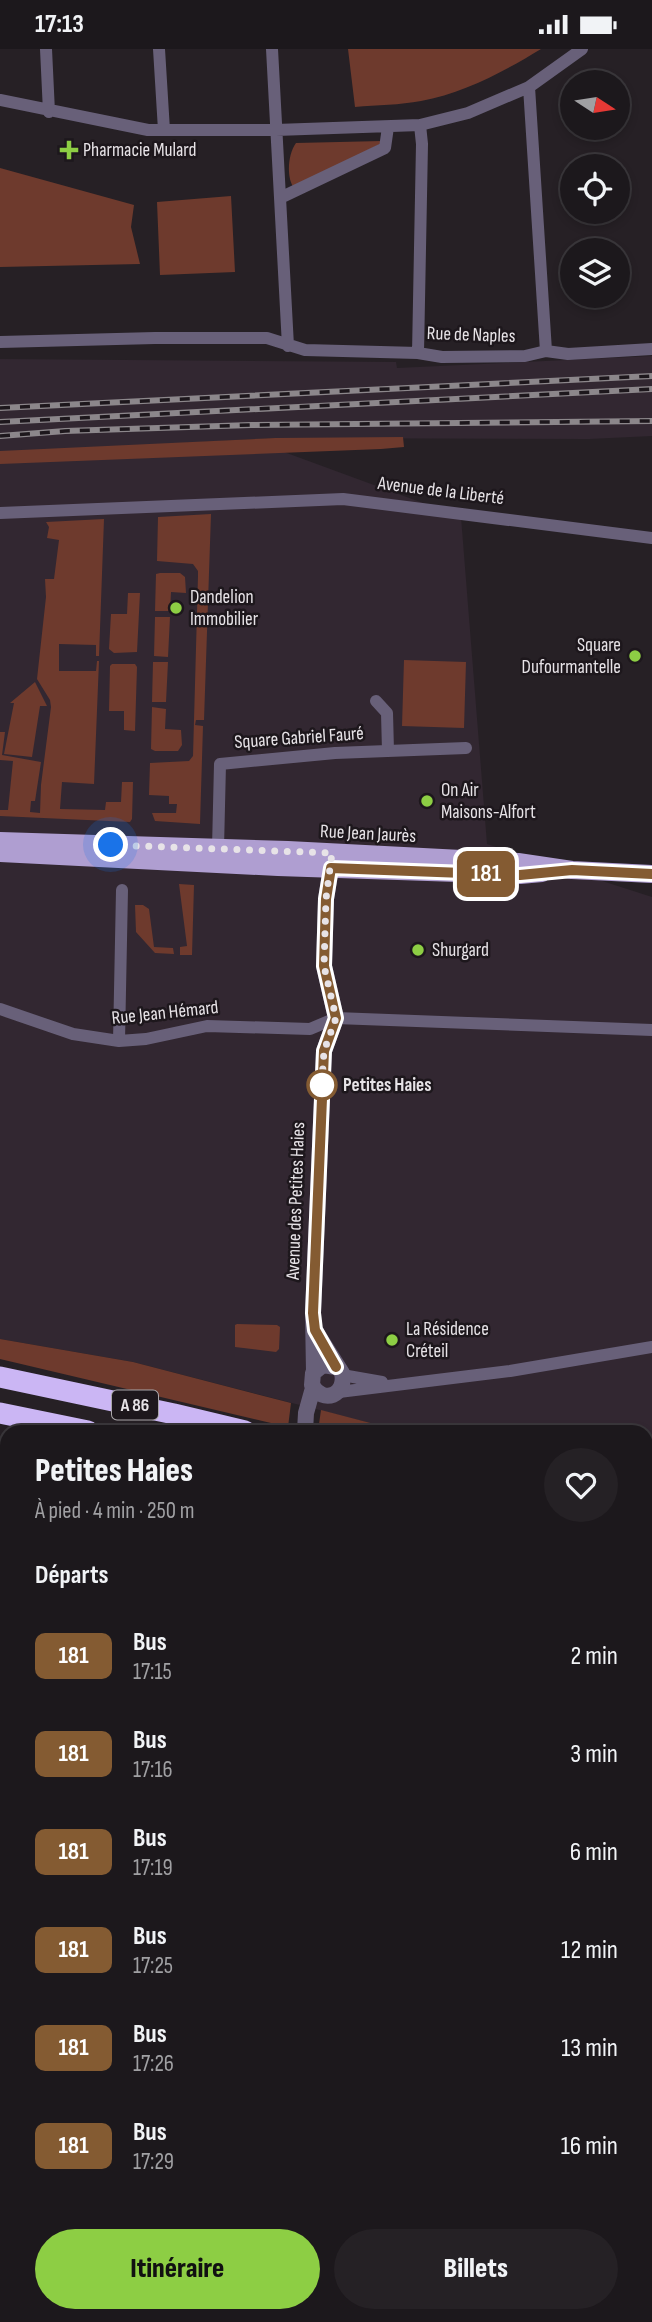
<!DOCTYPE html>
<html lang="fr">
<head>
<meta charset="utf-8">
<style>
  :root { --surface:#1c181c; --page:#252125; --text:#f1f3f6; --muted:#a0a0a3; --line:#3a373b; --accent:#8dce44 }
  body { margin:0; font-family:"Sofia Sans Condensed",sans-serif; background:var(--page); color:var(--text); height:100vh; display:flex; flex-direction:column; font-size:26px; white-space:nowrap }
  * { box-sizing:border-box; margin:0 }
  p { font-size:23px; color:var(--muted) }
  .icon { flex:none; width:38px; height:38px; fill:none; stroke:currentColor; stroke-width:2; stroke-linecap:round; stroke-linejoin:round }
  .map { position:relative; flex:1; overflow:hidden }
  .details { position:absolute; left:0px; top:1376px; width:653px; height:898px; display:flex; flex-direction:column; background:var(--surface); border-radius:21px 21px 0 0; box-shadow:0 4px 10px #0003,0 0 0 2px var(--line) }
  .details>* { flex:none }
  .badge { padding:0 14px; border-radius:10px; font-size:24px; line-height:46px }
  .needle { width:46px; rotate:102deg }
  .fabs { position:absolute; left:560px; top:21px; display:grid; gap:14px }
  .fabs a { display:grid; place-items:center; width:70px; height:70px; border-radius:50%; background:var(--surface); box-shadow:0 4px 10px #0003,0 0 0 2px var(--line); font-size:35px }
  .you { position:absolute; width:35px; height:35px; margin:-18px; border:5px solid #fff; border-radius:50%; background:#1a73e8; box-shadow:0 0 0 10px #1a73e833 }
  .map>.badge { position:absolute; translate:-50% -50%; box-shadow:0 0 0 4px #fff }
  h2 { padding:0 35px; font-size:26px; line-height:63px }
  .round { display:grid; place-items:center; flex:none; width:74px; height:74px; border-radius:37px; background:var(--page) }
  .headline { display:flex; align-items:center; justify-content:space-between; height:119px; padding:0 35px }
  h1 { font-size:33px; font-weight:800; line-height:52px }
  .button { display:flex; gap:14px; margin-top:auto; padding:14px 35px }
  .button a { flex:1; height:80px; border-radius:42px; background:var(--accent); color:#111; font-size:28px; font-weight:800; line-height:80px; text-align:center }
  .button a+a { background:var(--page); color:var(--text) }
  ul { padding:0; list-style:none }
  li { display:flex; align-items:center; gap:21px; height:98px; padding:0 35px }
  li div { flex:1 }
  li b { display:block; font-size:26px }
  li em { font-style:normal }
  li .badge { min-width:77px; font-weight:700; text-align:center }
  .status { display:flex; justify-content:space-between; align-items:center; height:49px; padding:0 35px; background:var(--surface); direction:ltr }
  .status svg { height:19px; fill:currentColor }
  .map>svg:first-child { display:block }
  .built { fill:#322731 }
  .green { fill:#6e3a2d }
  .lines { fill:none; stroke-linecap:round; stroke-linejoin:round }
  .pedestrian { stroke:#686079; stroke-width:10 }
  .minor { stroke:#686079; stroke-width:12 }
  .tertiary { stroke:#686079; stroke-width:16 }
  .secondary { stroke:#9083aa; stroke-width:18 }
  .primary { stroke:#af9ed1; stroke-width:18 }
  .motorway { stroke:#cbb6f4; stroke-width:21 }
  .rail-casing { stroke:#8c878b; stroke-width:6 }
  .rail { stroke:#1d171c; stroke-width:3.5; stroke-dasharray:10; stroke-linecap:butt }
  .line-casing { stroke:#fff; stroke-width:16 }
  .line { stroke:#845b32; stroke-width:10 }
  .walk { stroke:#e7e3e7; stroke-width:7; stroke-dasharray:0 12.6 }
  .poi-dot { fill:#8dce44; stroke:#1d171c; stroke-width:2.5 }
  .stop-dot { fill:#fff; stroke:#845b32; stroke-width:3.5 }
  .labels { text-anchor:middle; dominant-baseline:central; stroke-width:5; stroke-linejoin:round; paint-order:stroke }
  .shield { fill:#1d171c; stroke:#aaa6aa; stroke-width:2 }
  .shield-label { font-size:18px; font-weight:bold; fill:#e7e3e7 }
  .poi-label { font-size:19px; fill:#e7e3e7; stroke:#1d171c; text-anchor:start }
  .street-label { font-size:19px; fill:#e7e3e7; stroke:#1d171c }
  .stop-label { font-size:19px; font-weight:bold; fill:#e7e3e7; stroke:#1d171c; text-anchor:start }
</style>
</head>
<body>
<div class="status"><b>17:13</b><svg viewBox="0 0 49 12"><path d="M0 12V9h3v3zM5 12V6h3v6zM10 12V3h3v9zM15 12V0h3v12zM26 1h20v11H26zM47 4h2v5h-2z"/></svg></div>
<div class="map">
<svg width="652" height="2273" viewBox="0 0 652 2273">
  <rect width="100%" height="100%" fill="#262025"/>
  <path class="built" d="M 652,307 L 652,387 L 589,390 L 275,389 L 164,395 L 265,396 L 461,468 L 487,795 L 652,848 L 652,1462 L 646,1459 L 646,1382 L 401,1382 L 133,1313 L 0,1290 L 0,310 L 396,313 L 397,319 Z
    M 3,2160 L 7,2162 L 7,2234 L 0,2236 L 0,2161 Z"/>
  <path class="green" d="M 348,0 L 541,0 C 505,22 464,44 421,52 C 400,56 377,56 355,58 Z
    M 382,92 L 382,94 L 294,139 C 286,128 288,105 296,94 Z
    M 0,119 L 134,156 L 131,178 L 140,215 L 0,218 Z
    M 231,147 L 235,223 L 160,226 L 157,153 Z
    M 403,388 L 404,398 L 381,400 L 0,415 L 0,402 L 275,389 Z
    M 211,465 L 204,671 L 196,671 L 195,676 L 203,677 L 200,775 L 155,772 L 152,764 L 176,764 L 177,755 L 169,755 L 169,747 L 149,746 L 150,714 L 189,712 L 193,707 L 198,527 L 198,522 L 193,515 L 157,512 L 158,468 Z
    M 104,470 L 99,607 L 96,607 L 96,596 L 59,595 L 59,622 L 96,622 L 97,612 L 99,612 L 94,735 L 62,733 L 60,760 L 105,761 L 106,753 L 121,753 L 122,733 L 133,733 L 132,770 L 130,773 L 0,767 L 0,761 L 8,761 L 13,712 L 0,711 L 0,683 L 5,683 L 2,706 L 41,713 L 35,752 L 31,752 L 30,763 L 40,764 L 41,736 L 51,658 L 50,651 L 37,630 L 46,548 L 45,530 L 54,530 L 59,491 L 47,489 L 49,478 L 46,473 Z
    M 160,524 L 180,524 L 185,528 L 186,544 L 171,543 L 170,562 L 155,562 L 156,525 Z
    M 128,544 L 140,544 L 137,603 L 114,604 L 109,600 L 111,565 L 127,565 Z
    M 155,568 L 170,568 L 168,608 L 154,607 Z
    M 404,611 L 466,613 L 464,679 L 402,677 Z
    M 153,613 L 168,613 L 166,653 L 152,653 Z
    M 112,615 L 135,615 L 137,618 L 135,682 L 124,681 L 124,662 L 109,662 L 110,617 Z
    M 35,633 L 47,657 L 40,657 L 32,708 L 4,705 L 14,654 L 10,654 Z
    M 152,658 L 166,660 L 165,680 L 181,681 L 182,696 L 178,702 L 155,702 L 151,700 Z
    M 179,835 L 194,836 L 192,906 L 180,906 L 180,898 L 187,897 Z
    M 135,856 L 143,856 L 149,860 L 154,898 L 173,899 L 174,905 L 155,904 L 136,883 Z
    M 237,1275 L 277,1276 L 280,1278 L 279,1300 L 276,1303 L 235,1298 L 235,1276 Z
    M 0,1290 L 133,1313 L 291,1354 L 288,1378 L 0,1310 Z
    M 321,1361 L 401,1382 L 318,1382 Z
    M 646,1553 L 652,1566 L 652,1657 L 646,1674 Z
    M 283,2266 L 364,2266 L 366,2273 L 285,2273 Z"/>
  <g class="lines">
    <path class="pedestrian" d="M 0,1924 L 7,1938
      M 7,2055 L 7,2063"/>
    <path class="minor" d="M 46,0 L 49,63
      M 159,0 L 164,81
      M 272,0 L 288,297
      M 529,38 L 546,302
      M 0,51 L 148,81 L 276,81 L 420,76 L 468,64 L 529,38 L 582,0
      M 280,149 L 385,99 L 388,78
      M 0,293 L 155,289 L 267,289 L 305,301 L 418,304 L 442,308 L 525,307 L 546,302 L 568,305 L 652,300
      M 418,304 L 422,95 L 420,76
      M 0,464 L 343,450 L 652,489
      M 376,652 L 387,664 L 388,702
      M 218,799 L 220,715 L 335,704 L 466,699
      M 0,960 L 73,985 L 119,992 L 146,990 L 207,977 L 310,980 L 336,969 L 652,981
      M 119,992 L 122,841
      M 342,1326 L 382,1333
      M 339,1343 L 510,1322 L 652,1298
      M 0,1451 L 7,1453
      M 646,1893 L 652,1884
      M 646,2075 L 652,2085
      M 531,2266 L 559,2273
      M 482,2273 L 504,2266"/>
    <path class="tertiary" d="M 316,1283 L 342,1324 C 347,1346 323,1356 312,1336 L 313,1324 L 323,1316 L 336,1318
      M 314,1323 L 313,1264 L 324,1002 L 336,969 L 324,917 L 326,850 L 331,819
      M 305,1382 L 306,1364 L 313,1339"/>
    <path class="secondary" d="M 646,2244 L 652,2247
      M 0,2261 L 7,2258
      M 625,2266 L 639,2273
      M 53,2273 L 79,2266"/>
    <path class="primary" d="M 0,792 L 288,801 L 518,813 L 572,821 L 652,825
      M 0,804 L 278,818 L 520,826 L 542,824"/>
    <path class="motorway" d="M 0,1328 L 174,1365 L 245,1382
      M 0,1364 L 88,1382
      M 646,1502 L 652,1504
      M 646,1538 L 652,1540"/>
    <g class="rail-casing">
      <path id="rail" d="M 0,359 L 652,327
        M 0,373 L 652,340
        M 0,387 L 65,382 L 251,376 L 652,372"/>
    </g>
    <use href="#rail" class="rail"/>
  </g>
  <g class="lines">
    <g class="line-casing">
      <path id="line" d="M 336,1318 L 315,1281 L 313,1264 L 324,1002 L 336,969 L 324,917 L 326,850 L 331,819 L 520,826 L 572,821 L 652,825"/>
    </g>
    <use href="#line" class="line"/>
    <path class="walk" d="M 111,796 L 332,804 L 326,850 L 324,917 L 336,969 L 324,1002 L 321,1046 L 322,1036"/>
  </g>
  <g class="poi-dot">
    <path d="M65.5 90.5h7v7h7v7h-7v7h-7v-7h-7v-7h7z"/>
    <circle cx="176" cy="559" r="7"/>
    <circle cx="635" cy="607" r="7"/>
    <circle cx="427" cy="752" r="7"/>
    <circle cx="418" cy="901" r="7"/>
    <circle cx="392" cy="1291" r="7"/>
  </g>
  <circle class="stop-dot" cx="322" cy="1036" r="14"/>
  <g class="labels">
    <rect class="shield" x="112" y="1341.5" width="46" height="29" rx="5"/>
    <g class="shield-label">
      <text x="135" y="1356">A 86</text>
    </g>
    <g class="poi-label">
      <text x="83" y="101">Pharmacie Mulard</text>
      <text x="190" y="548">Dandelion<tspan x="190" dy="22">Immobilier</tspan></text>
      <text x="621" y="596" text-anchor="end">Square<tspan x="621" dy="22">Dufourmantelle</tspan></text>
      <text x="441" y="741">On Air<tspan x="441" dy="22">Maisons-Alfort</tspan></text>
      <text x="432" y="901">Shurgard</text>
      <text x="406" y="1280">La Résidence<tspan x="406" dy="22">Créteil</tspan></text>
    </g>
    <g class="street-label">
      <text transform="translate(471 286) rotate(2)">Rue de Naples</text>
      <text transform="translate(441 442) rotate(7)">Avenue de la Liberté</text>
      <text transform="translate(299 689) rotate(-4)">Square Gabriel Fauré</text>
      <text transform="translate(368 785) rotate(3)">Rue Jean Jaurès</text>
      <text transform="translate(165 964) rotate(-6)">Rue Jean Hémard</text>
      <text transform="translate(296 1152) rotate(-88)">Avenue des Petites Haies</text>
    </g>
    <g class="stop-label">
      <text x="343" y="1036">Petites Haies</text>
    </g>
  </g>
</svg>
<div class="fabs">
<a><svg class="needle" viewBox="-14 -14 28 28"><path d="M0-13l5 13h-10z" fill="#e53935"/><path d="M0 13l5-13h-10z" fill="#a0a0a3"/></svg></a>
<a><svg class="icon" aria-label="locate" viewBox="0 0 24 24"><circle cx="12" cy="12" r="6"/><path d="M12 2v4M12 18v4M2 12h4M18 12h4"/></svg></a>
<a><svg class="icon" aria-label="layers" viewBox="0 0 24 24"><path d="M12 4l9 5-9 5-9-5zM3 14l9 5 9-5"/></svg></a>
</div>
<div class="you" style="left:111px;top:796px"></div>
<b class="badge" style="left:486px;top:825px;background:#845b32;color:#fff">181</b>
<section class="details">
<div class="headline"><div><h1>Petites Haies</h1><p>À pied · 4 min · 250 m</p></div><a class="round"><svg class="icon" aria-label="heart" viewBox="0 0 24 24"><path d="M12 20l-8-8c-3-5 5-10 8-4 3-6 11-1 8 4z"/></svg></a></div>
<h2>Départs</h2>
<ul>
<li><span class="badge" style="background:#845b32;color:#fff">181</span><div><b>Bus</b><p>17:15</p></div><em>2 min</em></li>
<li><span class="badge" style="background:#845b32;color:#fff">181</span><div><b>Bus</b><p>17:16</p></div><em>3 min</em></li>
<li><span class="badge" style="background:#845b32;color:#fff">181</span><div><b>Bus</b><p>17:19</p></div><em>6 min</em></li>
<li><span class="badge" style="background:#845b32;color:#fff">181</span><div><b>Bus</b><p>17:25</p></div><em>12 min</em></li>
<li><span class="badge" style="background:#845b32;color:#fff">181</span><div><b>Bus</b><p>17:26</p></div><em>13 min</em></li>
<li><span class="badge" style="background:#845b32;color:#fff">181</span><div><b>Bus</b><p>17:29</p></div><em>16 min</em></li>
</ul>
<div class="button"><a>Itinéraire</a><a>Billets</a></div>
</section>
</div>
</body>
</html>
